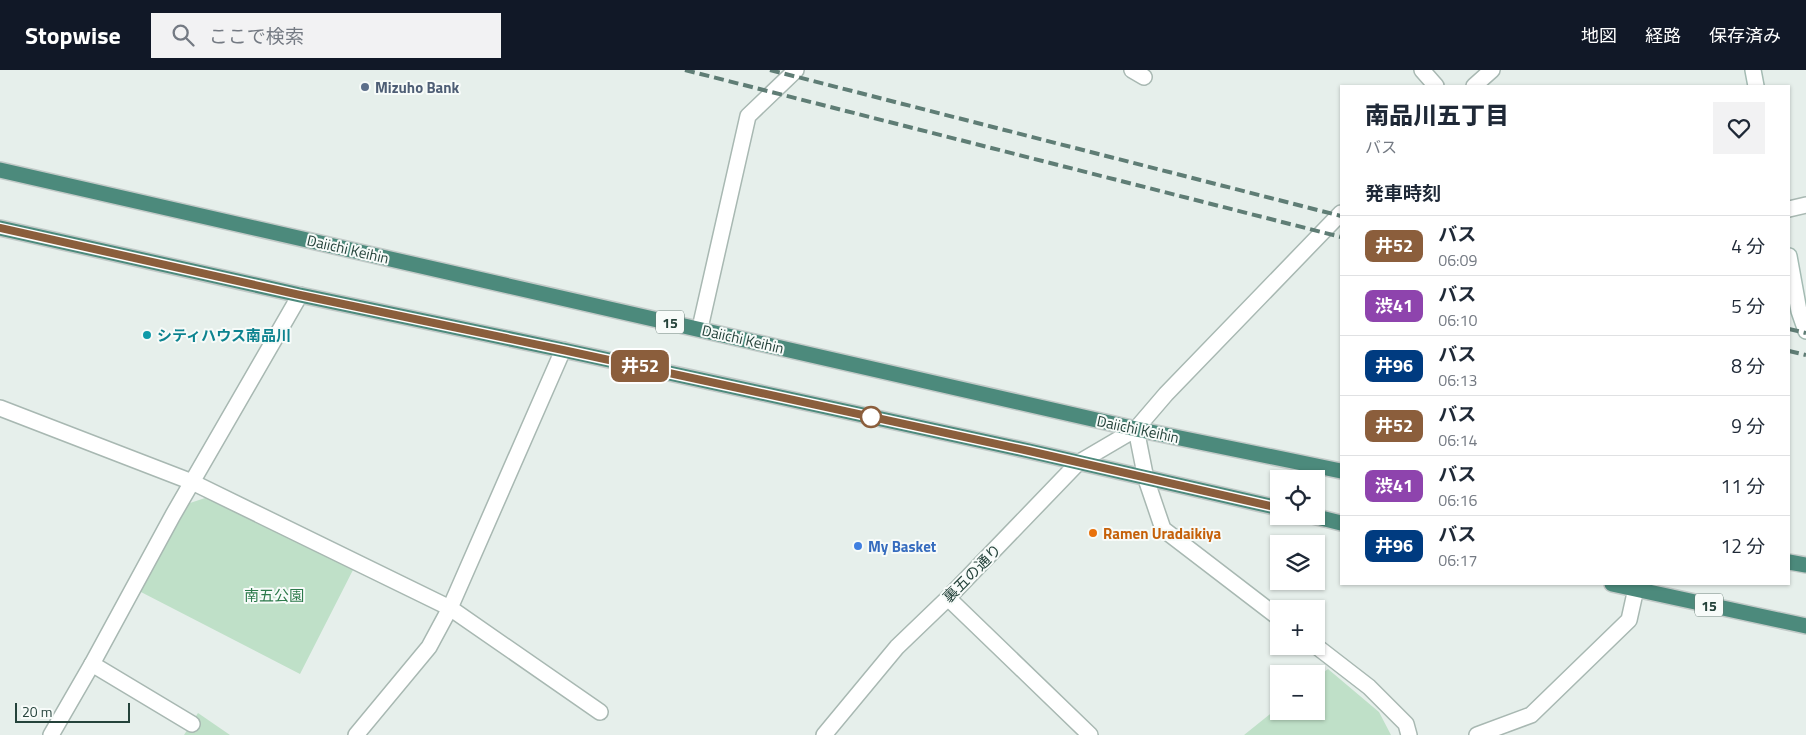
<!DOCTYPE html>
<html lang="ja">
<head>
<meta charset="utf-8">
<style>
  :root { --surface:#fff; --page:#f2f2f3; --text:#1f2937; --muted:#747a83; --line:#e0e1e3; --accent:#111827 }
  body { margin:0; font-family:"Titillium Web","Noto Sans JP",sans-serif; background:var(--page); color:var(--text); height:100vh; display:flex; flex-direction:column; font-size:19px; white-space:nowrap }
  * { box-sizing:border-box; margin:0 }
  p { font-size:16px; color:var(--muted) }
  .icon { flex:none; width:28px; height:28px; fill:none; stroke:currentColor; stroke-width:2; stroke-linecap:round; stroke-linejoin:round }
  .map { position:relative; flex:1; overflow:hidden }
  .details { position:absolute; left:1340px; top:15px; width:450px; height:500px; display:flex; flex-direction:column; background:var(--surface); border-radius:0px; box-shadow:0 1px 4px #0004 }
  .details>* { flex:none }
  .badge { padding:0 10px; border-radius:8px; font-size:18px; line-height:32px }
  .controls { position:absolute; left:1270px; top:400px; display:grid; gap:10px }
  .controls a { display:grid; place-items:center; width:55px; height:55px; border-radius:0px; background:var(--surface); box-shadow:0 1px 4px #0004; font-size:25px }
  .scale { position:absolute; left:15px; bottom:12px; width:115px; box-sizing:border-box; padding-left:5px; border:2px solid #24423a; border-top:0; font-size:14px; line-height:18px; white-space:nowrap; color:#24423a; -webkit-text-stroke:4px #f7fbf9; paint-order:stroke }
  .map>.badge { position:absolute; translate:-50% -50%; box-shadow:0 0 0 2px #fff }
  h2 { padding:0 25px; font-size:19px; line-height:45px }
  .round { display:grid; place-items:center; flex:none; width:52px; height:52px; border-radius:0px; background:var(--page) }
  .overview { display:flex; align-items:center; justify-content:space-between; height:85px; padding:0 25px }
  h1 { font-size:24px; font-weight:800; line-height:38px }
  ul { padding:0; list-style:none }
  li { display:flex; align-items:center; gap:15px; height:60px; padding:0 25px; border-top:1px solid var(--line) }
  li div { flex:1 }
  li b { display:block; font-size:19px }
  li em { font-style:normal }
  li .badge { min-width:55px; font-weight:700; text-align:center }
  header { display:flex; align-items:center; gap:30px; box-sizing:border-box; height:70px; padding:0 25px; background:var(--accent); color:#fff }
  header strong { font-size:24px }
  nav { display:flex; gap:28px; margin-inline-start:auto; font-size:18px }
  .search { width:350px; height:45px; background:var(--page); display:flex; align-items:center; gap:12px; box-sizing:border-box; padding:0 18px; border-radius:0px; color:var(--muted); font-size:19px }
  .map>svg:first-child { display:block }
  .green { fill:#bfe0c8 }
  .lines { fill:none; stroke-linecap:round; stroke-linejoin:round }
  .service-casing { stroke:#a8b8b2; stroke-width:18 }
  .minor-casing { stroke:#a8b8b2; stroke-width:18 }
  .secondary-casing { stroke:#a4bbb3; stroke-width:18 }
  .trunk-casing { stroke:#c2cac8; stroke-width:18 }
  .service { stroke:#fff; stroke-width:15 }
  .minor { stroke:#fff; stroke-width:15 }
  .secondary { stroke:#fff; stroke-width:15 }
  .trunk { stroke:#4c8a7c; stroke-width:15 }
  .rail { stroke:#5f7d75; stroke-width:4; stroke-dasharray:10 5; stroke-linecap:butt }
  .line-casing { stroke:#fff; stroke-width:11 }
  .line { stroke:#8b5e3c; stroke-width:8 }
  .service-dot { fill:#5c6f8a; stroke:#f7fbf9; stroke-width:2 }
  .culture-dot { fill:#0f9aa8; stroke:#f7fbf9; stroke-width:2 }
  .stop-dot { fill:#fff; stroke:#8b5e3c; stroke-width:2.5 }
  .food-dot { fill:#e8710a; stroke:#f7fbf9; stroke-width:2 }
  .shop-dot { fill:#3f7fe0; stroke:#f7fbf9; stroke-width:2 }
  .labels { text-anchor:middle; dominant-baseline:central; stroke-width:4; stroke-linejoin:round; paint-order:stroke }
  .shield { fill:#f7fbf9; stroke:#637a73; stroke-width:1 }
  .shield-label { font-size:14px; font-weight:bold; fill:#24423a }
  .service-label { font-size:15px; font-weight:bold; fill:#4e5e75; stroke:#f7fbf9; text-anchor:start }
  .street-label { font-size:15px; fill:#24423a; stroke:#f7fbf9 }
  .culture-label { font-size:15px; font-weight:bold; fill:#0d838f; stroke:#f7fbf9; text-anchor:start }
  .food-label { font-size:15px; font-weight:bold; fill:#c56008; stroke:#f7fbf9; text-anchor:start }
  .shop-label { font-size:15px; font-weight:bold; fill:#366cbe; stroke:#f7fbf9; text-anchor:start }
  .park-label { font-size:15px; fill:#2d7a4b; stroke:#f7fbf9 }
</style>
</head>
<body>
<header>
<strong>Stopwise</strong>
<div class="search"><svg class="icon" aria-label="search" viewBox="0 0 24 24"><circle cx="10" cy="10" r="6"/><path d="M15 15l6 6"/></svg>ここで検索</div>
<nav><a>地図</a><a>経路</a><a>保存済み</a></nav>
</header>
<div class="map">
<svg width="1806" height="665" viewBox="0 0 1806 665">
  <rect width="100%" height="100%" fill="#e6efeb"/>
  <path class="green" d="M 208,427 L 354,498 L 300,604 L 139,521 L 187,434 Z
    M 1328,599 L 1379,642 L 1391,665 L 1244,665 L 1279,637 L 1279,641 L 1316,641 L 1316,608 Z
    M 198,643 L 230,665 L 184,665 Z"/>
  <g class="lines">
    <g class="service-casing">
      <path id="service" d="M 0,338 L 192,412 L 450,538 L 600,642
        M 948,528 L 1090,665
        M 92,594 L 192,654"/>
    </g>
    <g class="minor-casing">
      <path id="minor" d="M 1132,0 L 1144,7
        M 1422,0 L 1436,16
        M 1474,16 L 1492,0
        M 1789,139 L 1806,135
        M 700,258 L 748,46 L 796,0
        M 1136,359 L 1146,409 L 1163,459 L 1279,548
        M 1316,576 L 1369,617 L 1406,654 L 1409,665
        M 51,665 L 92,594 L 173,445 L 300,225
        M 356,665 L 429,577 L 450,538 L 563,280
        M 824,665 L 897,577 L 948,528 L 1078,393 L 1136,359 L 1166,324 L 1341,143
        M 1477,665 L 1531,645 L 1629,550 L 1637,514"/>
    </g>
    <g class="secondary-casing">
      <path id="secondary" d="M 1753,0 L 1756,16
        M 1789,186 L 1799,241 L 1806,261"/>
    </g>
    <g class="trunk-casing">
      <path id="trunk" d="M 0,100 L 1136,359 L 1341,401
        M 0,158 L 300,225 L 563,280 L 1029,381 L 1279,438
        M 1313,446 L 1341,453
        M 1789,492 L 1806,495
        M 1612,514 L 1806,556"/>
    </g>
    <use href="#service" class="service"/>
    <use href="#minor" class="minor"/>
    <use href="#secondary" class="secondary"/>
    <use href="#trunk" class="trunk"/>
    <path class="rail" d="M 685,0 L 1341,167
      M 770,0 L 1341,146
      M 1789,259 L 1806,263
      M 1789,281 L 1806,285"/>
  </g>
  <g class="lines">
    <g class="line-casing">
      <path id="line" d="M 0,158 L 300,225 L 563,280 L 1029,381 L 1279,438"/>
    </g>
    <use href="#line" class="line"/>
  </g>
  <circle class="service-dot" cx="365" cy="17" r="5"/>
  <circle class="culture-dot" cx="147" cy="265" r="5"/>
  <circle class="stop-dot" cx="871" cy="347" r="10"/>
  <circle class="food-dot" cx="1093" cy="463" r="5"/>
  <circle class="shop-dot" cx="858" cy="476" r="5"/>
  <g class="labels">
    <g class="shield">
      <rect x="656" y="240.5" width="28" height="23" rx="4"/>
      <rect x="1695" y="523.5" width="28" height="23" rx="4"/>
    </g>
    <g class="shield-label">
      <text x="670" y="252">15</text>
      <text x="1709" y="535">15</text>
    </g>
    <g class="service-label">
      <text x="375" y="17">Mizuho Bank</text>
    </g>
    <g class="street-label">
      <text transform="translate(348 179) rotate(13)">Daiichi Keihin</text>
      <text transform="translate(743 269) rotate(13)">Daiichi Keihin</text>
      <text transform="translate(1138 359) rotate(12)">Daiichi Keihin</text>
      <text transform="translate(972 503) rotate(-45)">裏五の通り</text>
    </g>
    <g class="culture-label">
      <text x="157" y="265">シティハウス南品川</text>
    </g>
    <g class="food-label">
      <text x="1103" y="463">Ramen Uradaikiya</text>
    </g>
    <g class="shop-label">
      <text x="868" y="476">My Basket</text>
    </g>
    <g class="park-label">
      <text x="274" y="525">南五公園</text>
    </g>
  </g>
</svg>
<div class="controls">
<a><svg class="icon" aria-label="locate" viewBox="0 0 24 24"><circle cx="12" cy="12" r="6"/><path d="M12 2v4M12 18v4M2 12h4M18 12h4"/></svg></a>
<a><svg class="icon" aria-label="layers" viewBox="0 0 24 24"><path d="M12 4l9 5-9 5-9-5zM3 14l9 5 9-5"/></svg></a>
<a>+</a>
<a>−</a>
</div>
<div class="scale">20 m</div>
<b class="badge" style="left:640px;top:296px;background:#8b5e3c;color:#fff">井52</b>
<section class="details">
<div class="overview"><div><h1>南品川五丁目</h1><p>バス</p></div><a class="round"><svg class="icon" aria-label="heart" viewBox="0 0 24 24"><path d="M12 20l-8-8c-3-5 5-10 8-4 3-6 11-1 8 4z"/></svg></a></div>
<h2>発車時刻</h2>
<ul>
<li><span class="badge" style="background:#8b5e3c;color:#fff">井52</span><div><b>バス</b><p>06:09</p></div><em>4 分</em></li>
<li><span class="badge" style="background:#8e44ad;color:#fff">渋41</span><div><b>バス</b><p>06:10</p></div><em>5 分</em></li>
<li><span class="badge" style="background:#003b80;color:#fff">井96</span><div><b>バス</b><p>06:13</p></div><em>8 分</em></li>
<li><span class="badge" style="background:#8b5e3c;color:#fff">井52</span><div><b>バス</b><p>06:14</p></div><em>9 分</em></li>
<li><span class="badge" style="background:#8e44ad;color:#fff">渋41</span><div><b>バス</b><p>06:16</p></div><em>11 分</em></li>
<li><span class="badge" style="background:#003b80;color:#fff">井96</span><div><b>バス</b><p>06:17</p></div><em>12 分</em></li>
</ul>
</section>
</div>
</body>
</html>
